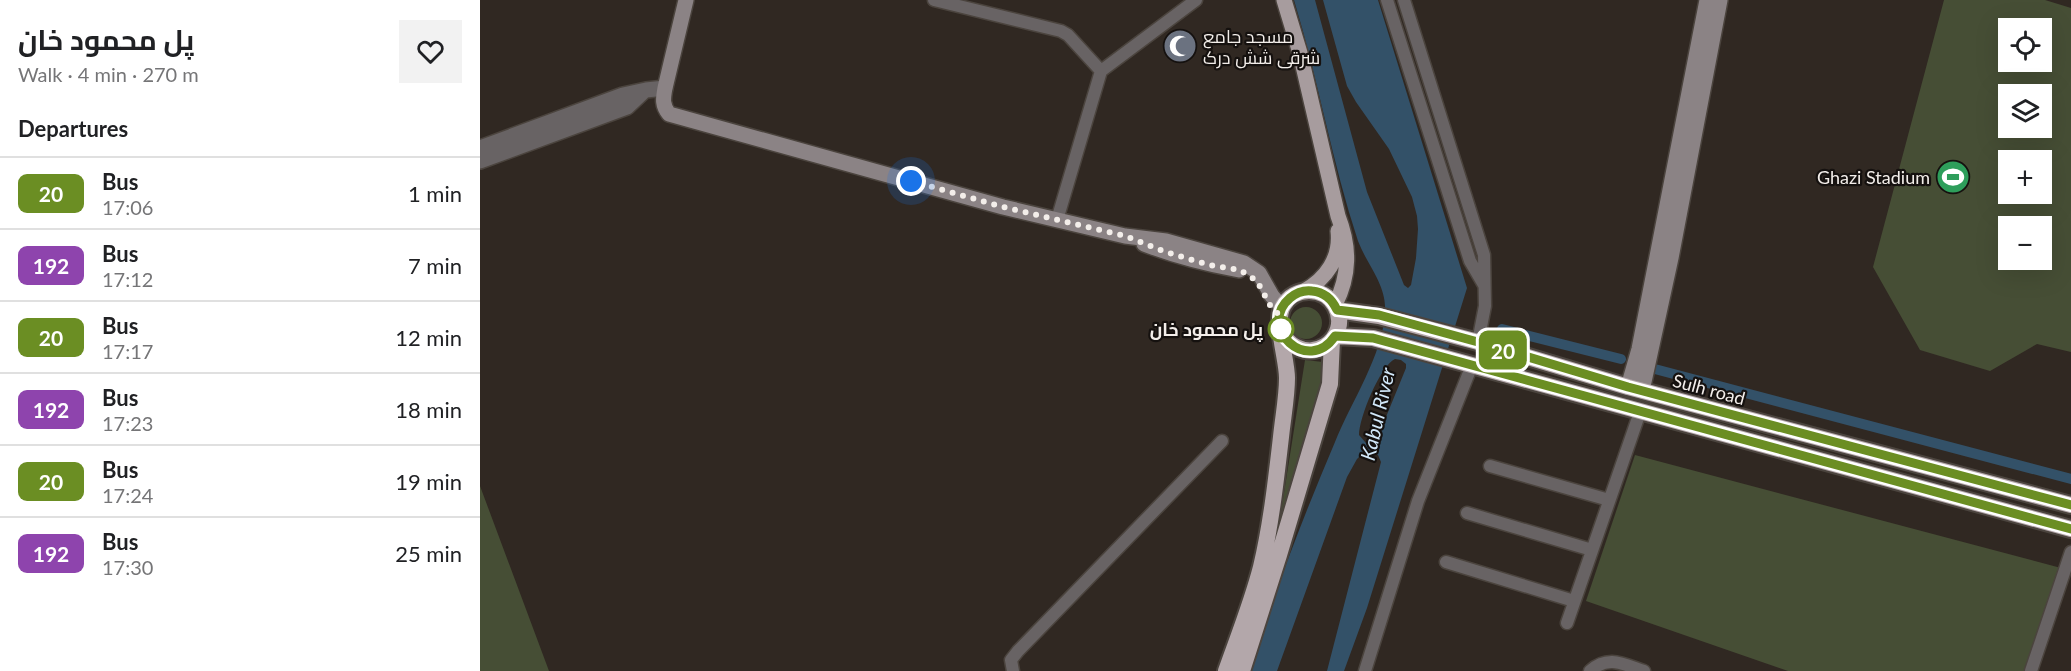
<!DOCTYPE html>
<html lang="en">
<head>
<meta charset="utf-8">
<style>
  :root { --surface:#fff; --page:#f2f2f2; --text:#202124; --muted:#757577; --line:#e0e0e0 }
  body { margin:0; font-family:Lato,Cairo,sans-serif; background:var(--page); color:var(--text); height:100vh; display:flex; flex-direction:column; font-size:22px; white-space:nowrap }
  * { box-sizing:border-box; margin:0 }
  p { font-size:20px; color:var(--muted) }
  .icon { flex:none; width:33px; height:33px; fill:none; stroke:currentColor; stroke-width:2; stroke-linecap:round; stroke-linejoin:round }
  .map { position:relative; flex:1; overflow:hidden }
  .details { display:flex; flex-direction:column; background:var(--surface); width:480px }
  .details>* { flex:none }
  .badge { padding:0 12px; border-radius:9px; font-size:21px; line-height:39px }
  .tools { position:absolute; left:1518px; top:18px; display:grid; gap:12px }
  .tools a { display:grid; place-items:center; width:54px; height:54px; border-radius:0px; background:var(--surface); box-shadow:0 6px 24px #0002; font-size:30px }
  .you { position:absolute; width:30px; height:30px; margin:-15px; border:4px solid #fff; border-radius:50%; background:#1a73e8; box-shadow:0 0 0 9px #1a73e833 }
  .map>.badge { position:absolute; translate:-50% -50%; box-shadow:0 0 0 3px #fff }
  h2 { padding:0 18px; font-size:22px; line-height:54px }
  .round { display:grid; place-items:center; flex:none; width:63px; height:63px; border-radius:0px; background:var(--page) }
  .head { display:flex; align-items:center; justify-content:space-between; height:102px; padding:0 18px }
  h1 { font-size:28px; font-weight:700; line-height:45px }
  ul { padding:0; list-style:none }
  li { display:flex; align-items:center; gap:18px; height:72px; padding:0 18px; border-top:2px solid var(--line) }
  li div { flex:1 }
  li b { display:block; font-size:22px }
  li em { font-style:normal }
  li .badge { min-width:66px; font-weight:700; text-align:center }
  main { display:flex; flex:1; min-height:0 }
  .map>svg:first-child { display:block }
  .green { fill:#464e35; fill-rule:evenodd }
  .water { fill:#335168; fill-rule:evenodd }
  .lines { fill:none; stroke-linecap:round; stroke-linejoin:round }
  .canal { stroke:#335168; stroke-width:10 }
  .minor-casing { stroke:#4b443e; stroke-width:15 }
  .tertiary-casing { stroke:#4b443e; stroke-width:18 }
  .secondary-casing { stroke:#4b443e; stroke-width:18 }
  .primary-casing { stroke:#4b443e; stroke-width:18 }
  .trunk-casing { stroke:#4b443e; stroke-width:20 }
  .minor { stroke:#686364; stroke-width:12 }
  .tertiary { stroke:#686364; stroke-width:15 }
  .secondary { stroke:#8b8385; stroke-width:15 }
  .primary { stroke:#a79c9e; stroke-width:15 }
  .trunk { stroke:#b3a7aa; stroke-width:16 }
  .line-casing { stroke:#fff; stroke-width:14 }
  .line { stroke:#6b8e23; stroke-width:9 }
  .walk { stroke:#f3eeea; stroke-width:6; stroke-dasharray:0 10.8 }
  .stop-dot { fill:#fff; stroke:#6b8e23; stroke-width:3 }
  .labels { text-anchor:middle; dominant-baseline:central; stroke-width:4.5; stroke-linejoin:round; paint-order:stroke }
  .poi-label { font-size:18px; fill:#f3eeea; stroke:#15110f; text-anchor:start }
  .stop-label { font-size:18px; font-weight:bold; fill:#f3eeea; stroke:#15110f; text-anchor:end }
  .street-label { font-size:18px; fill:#f3eeea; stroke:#15110f }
  .water-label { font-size:20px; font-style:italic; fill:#d2e8f9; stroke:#15110f }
</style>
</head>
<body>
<main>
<section class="details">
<div class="head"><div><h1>پل محمود خان</h1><p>Walk · 4 min · 270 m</p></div><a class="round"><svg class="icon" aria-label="heart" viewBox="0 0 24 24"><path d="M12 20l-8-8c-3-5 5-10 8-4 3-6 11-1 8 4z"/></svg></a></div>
<h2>Departures</h2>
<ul>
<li><span class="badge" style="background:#6b8e23;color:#fff">20</span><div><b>Bus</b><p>17:06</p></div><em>1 min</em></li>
<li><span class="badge" style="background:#8e44ad;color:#fff">192</span><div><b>Bus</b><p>17:12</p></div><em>7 min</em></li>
<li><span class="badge" style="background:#6b8e23;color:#fff">20</span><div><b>Bus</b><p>17:17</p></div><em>12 min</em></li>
<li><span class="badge" style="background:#8e44ad;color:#fff">192</span><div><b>Bus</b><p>17:23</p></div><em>18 min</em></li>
<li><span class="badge" style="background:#6b8e23;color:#fff">20</span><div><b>Bus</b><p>17:24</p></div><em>19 min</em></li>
<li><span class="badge" style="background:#8e44ad;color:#fff">192</span><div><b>Bus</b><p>17:30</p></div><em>25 min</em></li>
</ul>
</section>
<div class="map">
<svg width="1591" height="671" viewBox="0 0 1591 671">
  <rect width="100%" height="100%" fill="#302822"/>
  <path class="green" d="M 1464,0 L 1565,0 L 1591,8 L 1591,352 L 1557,344 L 1510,371 L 1440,350 L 1393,267 ZM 1528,28 L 1562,28 L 1562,62 L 1528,62 ZM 1562,94 L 1562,128 L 1528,128 L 1528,94 ZM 1528,160 L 1562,160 L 1562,194 L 1528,194 ZM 1528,226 L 1562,226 L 1562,260 L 1528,260 Z
    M810 323a16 16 0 1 1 32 0a16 16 0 1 1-32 0Z
    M 825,360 L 843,362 L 841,374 L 848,376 L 800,518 Z
    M 1155,455 L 1581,568 L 1544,671 L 1308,671 L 1106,601 Z
    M 0,486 L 69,671 L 0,671 Z"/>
  <path class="water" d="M 814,0 L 835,0 L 887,192 L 924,285 L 928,288 L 931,285 L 936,258 L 938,229 L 937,216 L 932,197 L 909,149 L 876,102 L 867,86 L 843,0 L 898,0 L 987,288 L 887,608 L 864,671 L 847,671 L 901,462 L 898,455 L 893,452 L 884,452 L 877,459 L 867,477 L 797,671 L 770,671 C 794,593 823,517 855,442 C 871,402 903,355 905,312 C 907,285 887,265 878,241 C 852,162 838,79 814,0 ZM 915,359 L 921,360 L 926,364 L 926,368 L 897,439 L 892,444 L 886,443 L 879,435 C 879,418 900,366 915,359 Z"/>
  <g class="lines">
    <path class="canal" d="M 1022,329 L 1141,359
      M 1171,368 L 1591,479"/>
    <g class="minor-casing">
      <path id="minor" d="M 454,0 L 581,31 L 588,35 L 621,71
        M 907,0 L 990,261 L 1004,285
        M 924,0 L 1004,255 L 1005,306 L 998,342
        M 577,220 L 621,71 L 716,0
        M 1010,466 L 1129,500
        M 987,513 L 1112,550
        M 966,562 L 1094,601
        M 1087,623 L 1160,412
        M 533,671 L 531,660 L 538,651 L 742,441
        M 885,671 L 938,501 L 992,365
        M 1110,671 C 1128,655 1143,664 1164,671
        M 1551,671 L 1591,552"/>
    </g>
    <g class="tertiary-casing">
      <path id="tertiary" d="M 0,148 L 143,95 L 166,90 L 185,88
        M 0,161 L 147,107 L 163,92"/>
    </g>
    <g class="secondary-casing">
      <path id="secondary" d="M 206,0 L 185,88 C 183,99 182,105 189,114 L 523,207 L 645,236 L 686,241 L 764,263 L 779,273 L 792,296 L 802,307
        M 664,244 C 695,256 727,264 759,270
        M 1148,387 L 1159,349 L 1227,0
        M 1162,391 L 1191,258 L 1240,0"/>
    </g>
    <g class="primary-casing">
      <path id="primary" d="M 804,0 L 820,53 L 858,216 C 870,247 870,275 855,305
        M 824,291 C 846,279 861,258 858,231"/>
    </g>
    <g class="trunk-casing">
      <path id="trunk" d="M 857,310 L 899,316 L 998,342 L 1148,387 L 1591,505
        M 855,336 L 893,338 L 1591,529
        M 746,671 C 758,637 772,602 781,567 C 791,525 796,480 801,437 C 803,417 807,397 807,378 C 807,359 794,322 803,306 C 814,286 844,286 855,306 C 873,338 828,371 802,334
        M 762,671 L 799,555 L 850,384 L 852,340"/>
    </g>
    <use href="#minor" class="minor"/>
    <use href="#tertiary" class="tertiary"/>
    <use href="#secondary" class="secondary"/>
    <use href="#primary" class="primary"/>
    <use href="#trunk" class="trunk"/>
  </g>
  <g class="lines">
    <g class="line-casing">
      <path id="line" d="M 1591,505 L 1148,387 L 998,342 L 899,315 L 857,310 C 852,299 843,292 832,291 C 824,290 816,293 810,298 C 776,327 828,376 855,336 L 893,338 L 1591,529"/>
    </g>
    <use href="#line" class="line"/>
    <path class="walk" d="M 431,181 L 523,207 L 645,236 L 686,252 L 729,265 L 760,270 L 777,281 L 790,305 L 800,316 L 801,329"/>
  </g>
  <defs>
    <g id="mosque-disc" transform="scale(1.725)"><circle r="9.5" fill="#6b7280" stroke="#15110f"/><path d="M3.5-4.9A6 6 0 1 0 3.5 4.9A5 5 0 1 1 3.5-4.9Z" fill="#fff"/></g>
    <g id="stadium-disc" transform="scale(1.725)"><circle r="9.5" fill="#2e9e5b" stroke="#15110f"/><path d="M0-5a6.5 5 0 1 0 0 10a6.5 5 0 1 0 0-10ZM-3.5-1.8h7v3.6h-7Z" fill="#fff"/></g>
  </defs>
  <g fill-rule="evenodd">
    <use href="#mosque-disc" x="700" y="46"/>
    <use href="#stadium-disc" x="1473" y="177"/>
  </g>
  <circle class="stop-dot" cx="801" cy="329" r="12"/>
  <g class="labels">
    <g class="poi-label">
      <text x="723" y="36">مسجد جامع<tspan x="723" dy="21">شرقی شش درک</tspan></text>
      <text x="1450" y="177" text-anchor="end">Ghazi Stadium</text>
    </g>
    <g class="stop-label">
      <text x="783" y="329">پل محمود خان</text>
    </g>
    <g class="street-label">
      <text transform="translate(1229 389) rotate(15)">Sulh road</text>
    </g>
    <g class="water-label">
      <text transform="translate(897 414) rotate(-77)">Kabul River</text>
    </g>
  </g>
</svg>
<div class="tools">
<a><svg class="icon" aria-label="locate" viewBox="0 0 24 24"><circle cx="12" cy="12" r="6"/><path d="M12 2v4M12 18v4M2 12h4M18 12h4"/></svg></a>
<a><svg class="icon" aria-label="layers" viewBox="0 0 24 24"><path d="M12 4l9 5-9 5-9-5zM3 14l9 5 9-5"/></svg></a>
<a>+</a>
<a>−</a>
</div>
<div class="you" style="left:431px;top:181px"></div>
<b class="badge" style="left:1023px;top:350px;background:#6b8e23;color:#fff">20</b>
</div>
</main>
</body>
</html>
